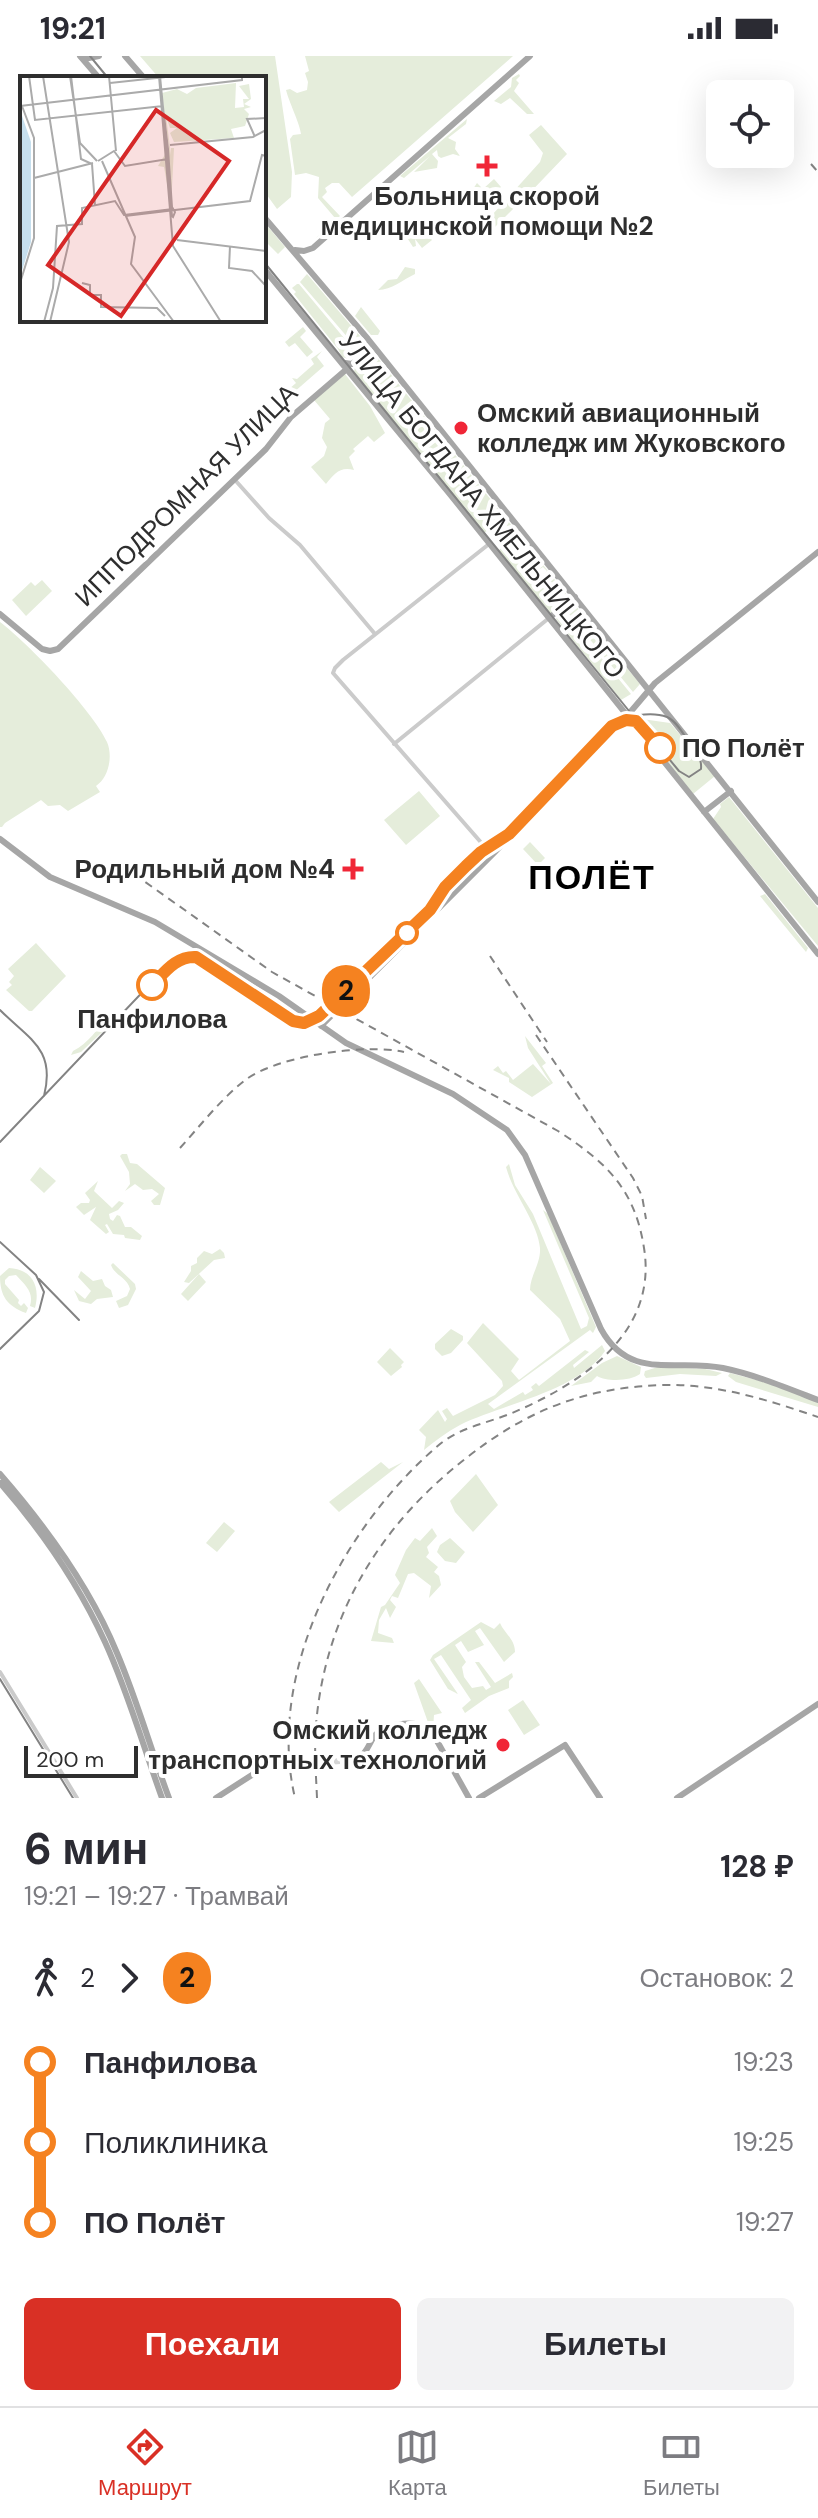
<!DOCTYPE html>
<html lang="ru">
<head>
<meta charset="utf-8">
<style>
  :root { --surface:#fff; --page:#f2f2f3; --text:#2b2b33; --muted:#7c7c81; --line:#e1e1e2; --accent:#d93025 }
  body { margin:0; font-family:"DM Sans",sans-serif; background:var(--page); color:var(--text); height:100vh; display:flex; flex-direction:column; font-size:30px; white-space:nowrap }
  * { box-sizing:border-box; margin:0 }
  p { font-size:26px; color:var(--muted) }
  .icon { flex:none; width:44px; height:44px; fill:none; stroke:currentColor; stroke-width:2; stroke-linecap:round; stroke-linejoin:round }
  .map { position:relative; height:1742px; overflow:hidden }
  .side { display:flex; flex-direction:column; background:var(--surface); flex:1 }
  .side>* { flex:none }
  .badge { padding:0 16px; border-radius:26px; font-size:28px; line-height:52px }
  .buttons { position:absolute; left:706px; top:24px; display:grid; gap:16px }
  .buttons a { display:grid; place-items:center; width:88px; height:88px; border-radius:12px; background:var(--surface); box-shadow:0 8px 32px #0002; font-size:40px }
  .scale { position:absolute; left:24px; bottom:20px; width:114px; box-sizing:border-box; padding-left:8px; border:4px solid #2e2e2e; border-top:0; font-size:22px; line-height:28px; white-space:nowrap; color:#2e2e2e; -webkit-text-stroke:6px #fff; paint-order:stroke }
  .map>.badge { position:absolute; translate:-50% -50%; box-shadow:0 0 0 4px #fff }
  .legs { display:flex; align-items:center; gap:12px; height:88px; padding:0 24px; font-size:26px }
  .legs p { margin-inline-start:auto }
  .overview { display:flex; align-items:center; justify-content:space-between; height:136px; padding:0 24px }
  h1 { font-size:44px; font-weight:700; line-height:60px }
  .action { display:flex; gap:16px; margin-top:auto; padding:16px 24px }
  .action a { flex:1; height:92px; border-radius:12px; background:var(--accent); color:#fff; font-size:32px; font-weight:700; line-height:92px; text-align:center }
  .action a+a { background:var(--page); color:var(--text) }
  ul { padding:0 24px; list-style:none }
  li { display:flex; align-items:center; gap:28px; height:80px; font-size:30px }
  li i { display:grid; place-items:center; width:12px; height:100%; margin:0 10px; background:currentColor }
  li i::after { content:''; width:20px; height:20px; margin:-10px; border:6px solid; border-radius:50%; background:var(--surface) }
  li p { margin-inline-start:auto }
  li:first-child i { background:linear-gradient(#0000 50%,currentColor 0) }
  li:last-child i { background:linear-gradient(currentColor 50%,#0000 0) }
  .status { display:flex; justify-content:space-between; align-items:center; height:56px; padding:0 40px; background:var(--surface); direction:ltr }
  .status svg { height:22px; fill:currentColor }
  .tab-bar { display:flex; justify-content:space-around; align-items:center; height:112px; border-top:2px solid var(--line); background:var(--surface); font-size:22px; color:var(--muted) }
  .tab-bar a { display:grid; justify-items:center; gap:4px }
  .tab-bar .selected { color:var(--accent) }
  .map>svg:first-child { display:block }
  .green { fill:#e5eddb }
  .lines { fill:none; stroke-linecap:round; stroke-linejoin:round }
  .major-tunnel { stroke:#d5d5d5; stroke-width:6; stroke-dasharray:6 3; stroke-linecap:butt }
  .minor { stroke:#cbcbcb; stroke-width:4 }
  .major { stroke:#a6a6a6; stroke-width:6 }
  .tram { stroke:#838383; stroke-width:2 }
  .rail { stroke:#838383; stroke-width:2; stroke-dasharray:8 6; stroke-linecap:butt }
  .line-1-casing { stroke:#fff; stroke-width:18 }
  .line-1 { stroke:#f58220; stroke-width:12 }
  .poi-dot { fill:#f02637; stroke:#fff; stroke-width:3 }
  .stop-1-dot { fill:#fff; stroke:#f58220; stroke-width:4 }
  .labels { text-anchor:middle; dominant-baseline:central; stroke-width:8; stroke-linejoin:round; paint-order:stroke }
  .poi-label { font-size:26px; font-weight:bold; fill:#2e2e2e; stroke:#fff; text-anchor:end }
  .street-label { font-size:26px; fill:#2e2e2e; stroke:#fff }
  .stop-label { font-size:26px; font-weight:bold; fill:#2e2e2e; stroke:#fff; text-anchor:start }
  .district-label { font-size:34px; font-weight:bold; letter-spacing:2px; fill:#000; stroke:#fff }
  .inset-river { fill:none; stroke:#c6dfee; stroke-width:4 }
  .inset-road { fill:none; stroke:#ababab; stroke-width:2 }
  .view { fill:#d62828; fill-opacity:0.15; stroke:#d62828; stroke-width:4 }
  .inset-edge { fill:none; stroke:#2e2e2e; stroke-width:4 }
</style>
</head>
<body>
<div class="status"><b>19:21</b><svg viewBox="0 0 49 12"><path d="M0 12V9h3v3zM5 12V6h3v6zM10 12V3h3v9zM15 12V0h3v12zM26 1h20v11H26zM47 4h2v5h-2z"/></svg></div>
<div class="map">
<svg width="818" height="1742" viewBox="0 0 818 1742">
  <rect width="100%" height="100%" fill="#fff"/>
  <path class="green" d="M 140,0 L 275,0 L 292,116 L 291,141 L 277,153 L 264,135 L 264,56 L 268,52 L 264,45 L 264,22 L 249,22 L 247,19 L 244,22 L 159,22 Z
    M 305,0 L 513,0 L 352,141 L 339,127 L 332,127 L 325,132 L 327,136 L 322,141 L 340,160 L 316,182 L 335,162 L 318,142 L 319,121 L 306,117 L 295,119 L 290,83 L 293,79 L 301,78 C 300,68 289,46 286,34 L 290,33 L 297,37 L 307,34 L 308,26 L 305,17 L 309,15 Z
    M 519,18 L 520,20 L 516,24 L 519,27 L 514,35 L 534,58 L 527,58 L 510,42 L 501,48 L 494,45 L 511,31 L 512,22 Z
    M 467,63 L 466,68 L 448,82 L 456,86 L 455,93 L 460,100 L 453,98 L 441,102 L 438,100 L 437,94 L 432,98 L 438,105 L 437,112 L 414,116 L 430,100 L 404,122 L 400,120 Z
    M 541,69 L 567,98 L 522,145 L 513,136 L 540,106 L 543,97 L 529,79 Z
    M 494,123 L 501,131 L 491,139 L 487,135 L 480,141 L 471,136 L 477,127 L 483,133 Z
    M 511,139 L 517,149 L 492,174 L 482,160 L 485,158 L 489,162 Z
    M 416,165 L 432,184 L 422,192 L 415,183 L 416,190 L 413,191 L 406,180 L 411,179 L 407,173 Z
    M 264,166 L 285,191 L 278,198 L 264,184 Z
    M 405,211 L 415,213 L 415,218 C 402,224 392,234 378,234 L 388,224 L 397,223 Z
    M 307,218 L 360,280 L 361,297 L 300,226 Z
    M 297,228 L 299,228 L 359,300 L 349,303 L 342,301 L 338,293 L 294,238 L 296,236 L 292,232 Z
    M 361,251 L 380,275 L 378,279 L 371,279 L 355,260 Z
    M 303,271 L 306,275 L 300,281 L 313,296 L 307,301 L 295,287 L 289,291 L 285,286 Z
    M 322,295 L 317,301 L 324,310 L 293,337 L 289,333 L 296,327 L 292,322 L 297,323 L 314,308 L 311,303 Z
    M 373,296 L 567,539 L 567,544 L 562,549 L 539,522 L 547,515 L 543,511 L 540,513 L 535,507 L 538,504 L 535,500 L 527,506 L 497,468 L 484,477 L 354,316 L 355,311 Z
    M 345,318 L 370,350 L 385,377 L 374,386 L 368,380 L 353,393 L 355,395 L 349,401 L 354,414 C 340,410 334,418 326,428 L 311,411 L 324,400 L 327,391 L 322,382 L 325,367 L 330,363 L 314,344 Z
    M 500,477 L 523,507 L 519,513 L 530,522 L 528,524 L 531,528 L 537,523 L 560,551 L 549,558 L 499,494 L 502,491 L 494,481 Z
    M 42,524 L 52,535 L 26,560 L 12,544 L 31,526 L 35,530 Z
    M 570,549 L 576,550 L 640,628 L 633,636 L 565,553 Z
    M 563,555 L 631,638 L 621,644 L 556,563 Z
    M 0,566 C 28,587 93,655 107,686 C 113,700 109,721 96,730 L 100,736 L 68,755 L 60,749 L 48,750 L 41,744 L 5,767 L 2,771 L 0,771 Z
    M 642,663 L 670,667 L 715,720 L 693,738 L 638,668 Z
    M 419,735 L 440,760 L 406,789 L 384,764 Z
    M 729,741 L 818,852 L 818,890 L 713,763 L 721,751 L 720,748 Z
    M 530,786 L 545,802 L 538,809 L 523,793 Z
    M 765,838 L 808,892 L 806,896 L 760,840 Z
    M 36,887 L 66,920 L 32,955 L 29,955 L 6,934 L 12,929 L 9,926 L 14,920 L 8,913 Z
    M 108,960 L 113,960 L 116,963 L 81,996 L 71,999 L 73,995 C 89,987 97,973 108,960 Z
    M 525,980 L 546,1007 L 542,1010 L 553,1027 L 532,1041 L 509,1026 L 509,1022 L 493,1014 L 498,1010 L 503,1017 L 506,1015 L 513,1024 L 533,1008 L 551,1028 L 528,992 Z
    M 122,1098 L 127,1098 L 130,1107 L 137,1108 L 165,1132 L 160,1149 L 154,1149 L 151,1145 L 159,1138 L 152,1133 L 143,1134 L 135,1128 L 125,1135 L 130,1128 L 129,1116 L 120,1100 Z
    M 509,1108 L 515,1129 L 533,1158 L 581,1273 L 587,1270 L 589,1262 L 543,1154 L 548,1158 L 596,1271 L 593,1277 L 590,1274 L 488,1348 L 494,1353 L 523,1336 L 525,1339 L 533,1334 L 531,1331 L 536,1327 L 539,1330 L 585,1294 L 589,1296 L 573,1309 L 574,1312 L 602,1289 L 605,1295 C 578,1335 503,1348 460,1369 C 447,1376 435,1385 424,1394 L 426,1381 L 419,1374 L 438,1354 L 445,1366 L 447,1363 L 442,1355 L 447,1352 L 453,1360 L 495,1339 L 503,1330 L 502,1325 L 467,1287 L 483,1267 L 519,1303 L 511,1315 L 519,1324 L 570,1285 L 560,1263 L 530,1234 C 530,1220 541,1207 540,1192 C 538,1167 513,1138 506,1111 Z
    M 40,1111 L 56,1125 L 44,1137 L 30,1124 Z
    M 98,1125 L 94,1135 L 112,1152 L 119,1145 L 124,1147 L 118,1154 L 109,1158 L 110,1163 L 113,1165 L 117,1159 L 120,1160 L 125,1171 L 131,1171 L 142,1180 L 140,1184 L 125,1182 L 124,1179 L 113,1178 L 107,1168 L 105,1169 L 109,1176 L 106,1178 L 90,1164 L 96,1151 L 84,1159 L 76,1151 L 81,1147 L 89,1147 L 90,1144 L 85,1137 Z
    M 220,1193 L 224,1197 L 225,1202 L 214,1204 L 189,1227 L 184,1226 L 191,1215 L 191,1210 L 197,1207 L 197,1202 L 204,1195 L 212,1198 Z
    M 113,1207 L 135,1228 L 136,1233 L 128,1249 L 119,1252 L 116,1245 L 127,1240 L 130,1233 C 127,1221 115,1220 111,1209 Z
    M 9,1212 C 31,1213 41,1229 35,1252 L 30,1250 C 34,1236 26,1230 16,1219 L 9,1220 L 5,1224 L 5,1228 L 19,1244 L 18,1247 L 21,1250 L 24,1247 L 28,1252 L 26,1257 C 7,1250 0,1240 0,1220 Z
    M 81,1215 L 93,1225 L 102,1223 L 105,1230 L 111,1234 L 113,1241 L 97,1243 L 91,1248 L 79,1245 L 74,1234 L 85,1243 L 91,1235 L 78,1221 Z
    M 199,1218 L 206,1226 L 188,1245 L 181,1238 Z
    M 451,1273 L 463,1280 L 463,1284 L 451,1297 L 442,1300 L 435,1293 L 435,1288 Z
    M 390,1292 L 404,1306 L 401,1309 L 402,1311 L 391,1320 L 377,1306 Z
    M 617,1300 L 641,1311 L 640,1318 C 631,1325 607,1326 597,1320 L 591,1326 L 571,1330 L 602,1307 Z
    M 658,1311 L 705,1313 L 722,1317 L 716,1320 L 680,1318 L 646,1322 L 644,1319 L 645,1315 Z
    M 730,1317 L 768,1327 L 818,1346 L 818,1351 L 736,1326 L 728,1320 Z
    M 381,1406 L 389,1413 L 403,1406 L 339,1456 L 329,1446 Z
    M 476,1418 L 498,1449 L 473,1476 L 455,1456 L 450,1445 Z
    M 224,1466 L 235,1475 L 217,1496 L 206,1487 Z
    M 432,1472 L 437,1480 L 427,1491 L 429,1497 L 426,1501 L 438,1511 L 434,1516 L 439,1520 L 441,1529 L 429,1542 L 431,1530 L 414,1517 L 408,1518 L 398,1542 L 392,1540 L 390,1544 L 396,1551 L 390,1562 L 386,1552 L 379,1564 L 378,1577 L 392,1582 L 394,1587 L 371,1585 L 381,1551 L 385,1549 L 400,1527 L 395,1519 L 406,1494 L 415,1482 L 420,1485 Z
    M 450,1482 L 465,1496 L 456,1507 L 445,1505 L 437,1496 L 440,1489 Z
    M 481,1566 L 494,1573 L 500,1567 C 504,1577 515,1583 515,1596 L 504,1606 L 480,1572 L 475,1575 L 484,1589 L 468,1596 L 461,1585 L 455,1589 L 466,1606 L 462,1611 L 464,1621 L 472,1632 L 483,1630 L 486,1634 L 491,1631 L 475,1606 L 479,1606 L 495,1627 L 512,1617 L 513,1621 L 509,1625 L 509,1632 L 489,1640 L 465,1657 L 462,1652 L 471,1644 L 441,1599 L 434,1603 L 458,1638 L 448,1633 L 430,1604 L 433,1599 Z
    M 419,1623 L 442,1657 L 434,1659 L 433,1673 L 430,1672 L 414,1627 Z
    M 523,1644 L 540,1669 L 524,1679 L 508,1654 Z"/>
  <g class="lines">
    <path class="major-tunnel" d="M 289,1708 L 341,1705 L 360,1701"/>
    <path class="minor" d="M 235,424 L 269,462 L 300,489 L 375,578
      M 489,488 L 343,604 L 335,612 L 333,617 L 492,799
      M 394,688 L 549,562
      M 0,1616 L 77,1742"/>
    <path class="major" d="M 80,0 L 99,22
      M 81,0 L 89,2 L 99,0
      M 125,0 L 144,22
      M 264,161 L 368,283 L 818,846
      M 295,194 L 304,195 L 313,192 L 530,0
      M 264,213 L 449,437 L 818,898
      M 345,307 L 352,308 L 365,298 L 370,286
      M 0,558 L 42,593 L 50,595 L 58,593 L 266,393 L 291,361 L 348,312
      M 549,562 L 575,541
      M 704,756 L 731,735
      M 0,783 L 50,821 L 155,866 L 279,940 L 346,987 L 453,1038 L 507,1074 L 525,1099 L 601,1273 C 630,1326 676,1302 723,1312 C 756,1319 787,1332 818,1344
      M 321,970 L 492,799 L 627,660 L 655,627 L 818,496
      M 0,1418 C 47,1472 90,1531 117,1597 C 137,1644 151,1694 169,1742
      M 0,1427 C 42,1475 78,1527 105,1586 C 128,1636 143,1690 162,1742
      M 360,1701 C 368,1695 369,1687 375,1679 C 388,1666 419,1663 432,1676 L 469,1742
      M 266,1709 L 289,1708
      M 216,1742 L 255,1717
      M 479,1742 L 565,1689 L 600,1742
      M 677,1742 L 818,1648"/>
    <path class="tram" d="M 90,0 L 108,22
      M 0,954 C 29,983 56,993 44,1040
      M 0,1086 L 173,904 C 184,898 192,896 204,901 L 294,963 L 304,965 L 310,963 L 428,853 L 440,833 L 464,808 L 479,793 L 506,776 L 610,668 C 625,660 651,655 667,661 C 676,665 683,677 688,685 C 696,694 702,701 701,713 L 689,721 L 679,715 L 637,664 C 633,660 629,655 625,650 L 264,206
      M 0,1186 L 36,1219 L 44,1236 L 39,1255 L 0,1293
      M 39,1223 L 79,1264
      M 0,1623 L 73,1742"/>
    <path class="rail" d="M 811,108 L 818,116
      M 134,818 L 272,916 L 558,1075 C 606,1106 635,1133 644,1192 C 658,1277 581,1328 512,1357 C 488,1367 461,1371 440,1388 C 345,1468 265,1615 295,1742
      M 490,900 L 547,986
      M 536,979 L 633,1122 L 642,1140 L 646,1163
      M 180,1092 C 200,1070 220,1044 244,1025 C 275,1000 366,987 404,996
      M 317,1742 C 316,1718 314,1694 316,1669 C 325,1560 379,1470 465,1403 C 527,1354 585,1331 665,1329 C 718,1328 768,1344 818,1361"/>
  </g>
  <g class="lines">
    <g class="line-1-casing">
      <path id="line-1" d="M 152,929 C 165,916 176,900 196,901 L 293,965 L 304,967 L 319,960 L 430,854 L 445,831 L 466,810 L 481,796 L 509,778 L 612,670 L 626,664 L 636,665 L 660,692"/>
    </g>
    <use href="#line-1" class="line-1"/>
  </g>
  <g class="poi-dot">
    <path d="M483 98h8v8h8v8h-8v8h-8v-8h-8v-8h8z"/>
    <circle cx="461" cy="372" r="8"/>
    <path d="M349 801h8v8h8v8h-8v8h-8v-8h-8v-8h8z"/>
    <circle cx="503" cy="1689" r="8"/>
  </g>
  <g class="stop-1-dot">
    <circle cx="660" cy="692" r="14"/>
    <circle cx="407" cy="877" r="10"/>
    <circle cx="152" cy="929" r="14"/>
  </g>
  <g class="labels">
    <g class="poi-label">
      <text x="487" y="140" text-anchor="middle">Больница скорой<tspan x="487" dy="30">медицинской помощи №2</tspan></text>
      <text x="477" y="357" text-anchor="start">Омский авиационный<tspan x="477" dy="30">колледж им Жуковского</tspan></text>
      <text x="335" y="813">Родильный дом №4</text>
      <text x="487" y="1674">Омский колледж<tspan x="487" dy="30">транспортных технологий</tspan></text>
    </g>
    <g class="street-label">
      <text transform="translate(186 439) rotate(-45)">ИППОДРОМНАЯ УЛИЦА</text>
      <text transform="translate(482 449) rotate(51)">УЛИЦА БОГДАНА ХМЕЛЬНИЦКОГО</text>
    </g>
    <g class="stop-label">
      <text x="682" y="692">ПО Полёт</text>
      <text x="152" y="963" text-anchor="middle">Панфилова</text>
    </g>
    <g class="district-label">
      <text x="592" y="821">ПОЛЁТ</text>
    </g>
  </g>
  <g transform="translate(20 20)">
    <rect width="246" height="246" fill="#fff"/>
    <path d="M 216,7 L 215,32 L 224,31 L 223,23 L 229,23 L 219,10 L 229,8 L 231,23 L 224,28 L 231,31 L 224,33 L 229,38 L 225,50 L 211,53 L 214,62 L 154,66 L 150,57 L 157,52 L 150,52 L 146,40 L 151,79 L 151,72 L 154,72 L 151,130 L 144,91 L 138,90 L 149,72 L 142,17 L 157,13 L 167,18 L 176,12 Z" fill="#e5eddb"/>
    <path d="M 0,34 L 11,66 L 11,166 L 0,201 Z" fill="#c6dfee"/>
    <path class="inset-river" d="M 0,54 L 8,144 L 0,191"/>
    <path class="inset-road" d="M 9,0 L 15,44 L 143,30M 23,0 L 49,166 L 30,246M 50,0 L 60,67 L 77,85M 51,0 L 61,83 L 72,88 L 75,129M 89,0 L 96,75M 139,0 L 153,170 L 201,246M 140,0 L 143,31 L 148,73 L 152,131 L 155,136 L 153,141 L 152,140 ZM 90,7 L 155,0M 0,30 L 222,4 L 222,0M 235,61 L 227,43 L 246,42M 150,69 L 233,61 L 246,54M 78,85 L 94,75 L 105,90 L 148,83M 82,85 L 115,161 L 111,188 L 154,246M 14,102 L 73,87M 105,140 L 230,125 L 242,79 L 246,80M 157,164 L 246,175M 210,170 L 209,192 L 232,195 L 246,210M 0,207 L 14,162 L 14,62 L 2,30M 62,207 L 70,209 L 70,219 L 81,219 L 81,231 L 137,232 L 145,240M 24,246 L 33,212 L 37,150 L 62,148 L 62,132 L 95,125 L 104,139 L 153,133"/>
    <path class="view" d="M 136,34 L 209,85 L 101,240 L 28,189 Z"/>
    <rect width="246" height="246" class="inset-edge"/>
  </g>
</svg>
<div class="buttons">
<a><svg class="icon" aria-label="locate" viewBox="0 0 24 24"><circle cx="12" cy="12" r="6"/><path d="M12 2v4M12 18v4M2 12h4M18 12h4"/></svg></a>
</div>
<div class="scale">200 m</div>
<b class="badge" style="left:346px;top:935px;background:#f58220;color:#111">2</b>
</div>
<section class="side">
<div class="overview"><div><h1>6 мин</h1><p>19:21 – 19:27 · Трамвай</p></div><b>128 ₽</b></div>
<div class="legs"><svg class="icon" aria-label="walk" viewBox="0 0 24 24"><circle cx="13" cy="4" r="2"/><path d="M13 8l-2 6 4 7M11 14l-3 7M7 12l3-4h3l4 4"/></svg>2<svg class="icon" aria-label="forward" viewBox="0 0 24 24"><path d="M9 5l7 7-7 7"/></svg><b class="badge" style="background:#f58220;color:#111">2</b><p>Остановок: 2</p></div>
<ul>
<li><i style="color:#f58220"></i><b>Панфилова</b><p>19:23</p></li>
<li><i style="color:#f58220"></i><span>Поликлиника</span><p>19:25</p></li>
<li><i style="color:#f58220"></i><b>ПО Полёт</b><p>19:27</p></li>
</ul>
<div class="action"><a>Поехали</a><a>Билеты</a></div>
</section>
<nav class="tab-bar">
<a class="selected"><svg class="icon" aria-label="directions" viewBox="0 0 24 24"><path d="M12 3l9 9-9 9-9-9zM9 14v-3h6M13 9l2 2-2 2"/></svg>Маршрут</a>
<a><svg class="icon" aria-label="map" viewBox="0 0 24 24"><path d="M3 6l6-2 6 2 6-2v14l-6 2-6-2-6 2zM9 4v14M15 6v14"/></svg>Карта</a>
<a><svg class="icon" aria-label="tickets" viewBox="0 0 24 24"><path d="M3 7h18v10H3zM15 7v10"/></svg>Билеты</a>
</nav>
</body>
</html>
